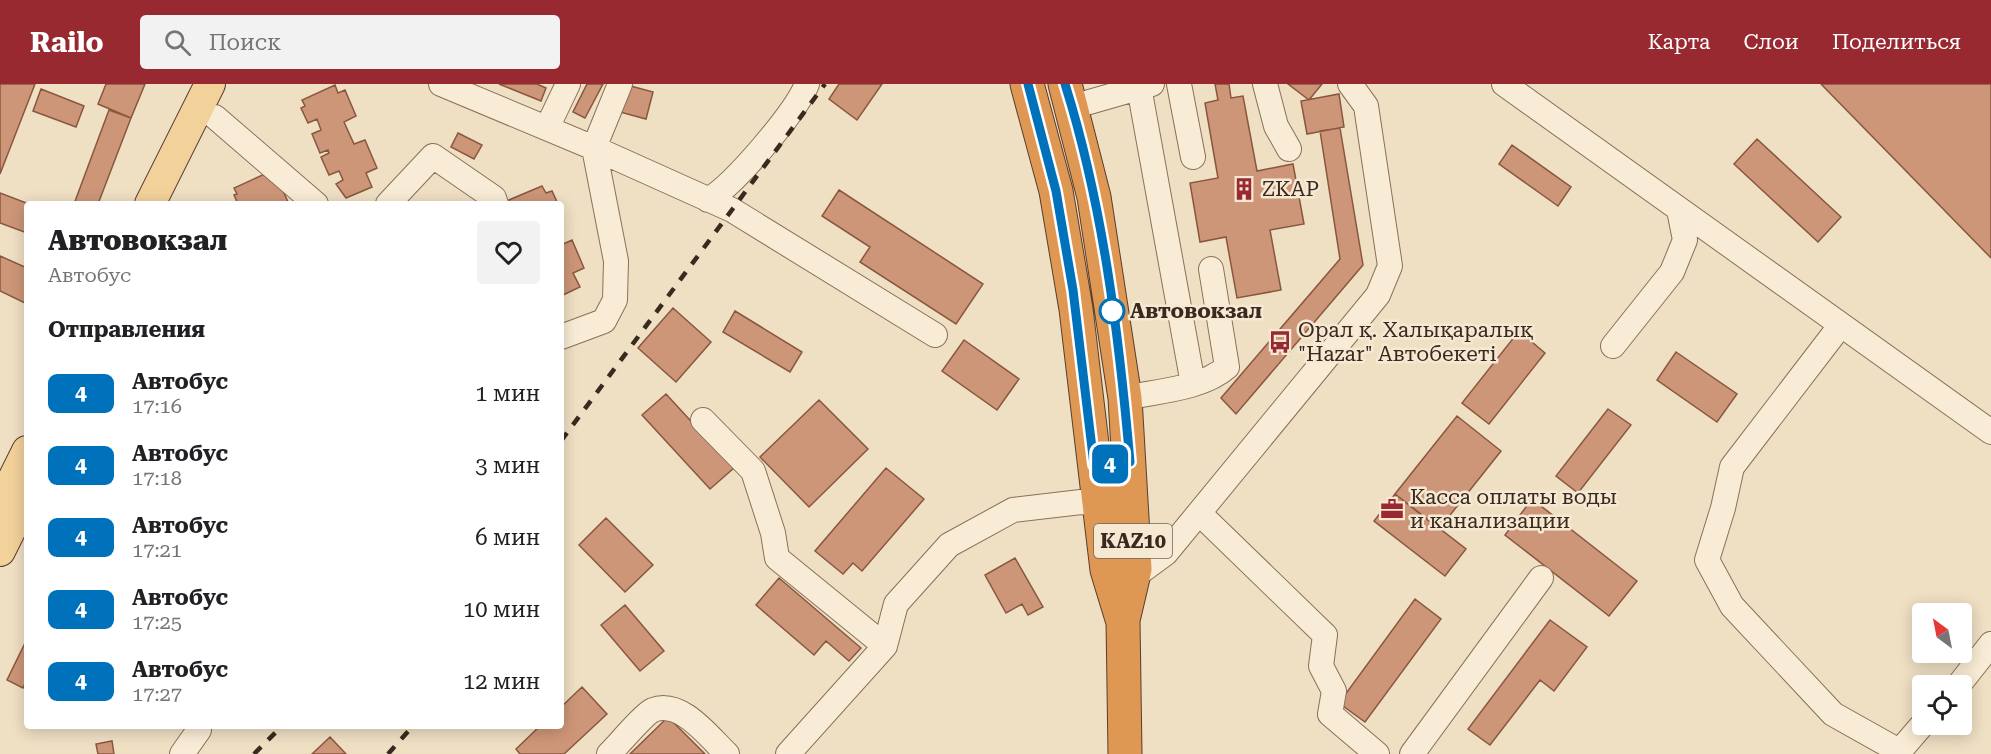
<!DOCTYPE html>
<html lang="ru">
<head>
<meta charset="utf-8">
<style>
  :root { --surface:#fff; --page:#f2f2f2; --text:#202124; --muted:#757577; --accent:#992931 }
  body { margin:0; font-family:"Roboto Serif",serif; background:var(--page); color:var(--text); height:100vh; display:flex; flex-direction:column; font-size:22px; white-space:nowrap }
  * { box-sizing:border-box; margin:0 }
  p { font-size:20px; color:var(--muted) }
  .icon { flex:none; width:33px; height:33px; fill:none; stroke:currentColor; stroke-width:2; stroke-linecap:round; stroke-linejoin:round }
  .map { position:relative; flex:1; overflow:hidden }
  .details { position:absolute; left:24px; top:117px; width:540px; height:528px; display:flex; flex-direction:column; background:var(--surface); border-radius:6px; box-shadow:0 3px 15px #0003 }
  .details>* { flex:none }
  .badge { padding:0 12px; border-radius:9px; font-size:21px; line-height:39px }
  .needle { width:39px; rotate:328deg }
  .tools { position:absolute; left:1912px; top:519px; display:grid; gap:12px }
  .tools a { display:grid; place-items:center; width:60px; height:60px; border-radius:6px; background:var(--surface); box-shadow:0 3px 15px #0003; font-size:30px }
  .map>.badge { position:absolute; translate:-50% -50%; box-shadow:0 0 0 3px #fff }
  h2 { padding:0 24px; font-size:22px; line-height:54px }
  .round { display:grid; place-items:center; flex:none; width:63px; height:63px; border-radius:6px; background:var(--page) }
  .head { display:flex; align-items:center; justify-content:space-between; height:102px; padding:0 24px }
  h1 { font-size:28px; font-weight:800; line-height:45px }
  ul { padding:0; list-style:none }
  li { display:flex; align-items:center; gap:18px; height:72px; padding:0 24px }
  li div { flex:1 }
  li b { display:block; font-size:22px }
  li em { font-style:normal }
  li .badge { min-width:66px; font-weight:700; text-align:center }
  header { display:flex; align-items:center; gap:36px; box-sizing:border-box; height:84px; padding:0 30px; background:var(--accent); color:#fff }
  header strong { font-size:28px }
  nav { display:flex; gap:33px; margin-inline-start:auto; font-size:21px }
  .search { width:420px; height:54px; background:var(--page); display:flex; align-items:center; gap:15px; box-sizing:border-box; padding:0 21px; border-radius:6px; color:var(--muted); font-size:22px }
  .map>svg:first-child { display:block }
  .building { fill:#cd9678; stroke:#89573f; stroke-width:1.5 }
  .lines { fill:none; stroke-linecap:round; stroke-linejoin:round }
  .minor-casing { stroke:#89705a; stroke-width:26 }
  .major-casing { stroke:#573e2e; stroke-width:32 }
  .highway-casing { stroke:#573e2e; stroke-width:35 }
  .minor { stroke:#f9ecd6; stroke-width:24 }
  .major { stroke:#f2d19a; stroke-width:30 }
  .highway { stroke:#df9853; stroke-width:33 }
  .rail { stroke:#39291e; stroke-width:4.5; stroke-dasharray:10 10; stroke-linecap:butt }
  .line-casing { stroke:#fff; stroke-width:14 }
  .line { stroke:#0072bc; stroke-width:9 }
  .stop-dot { fill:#fff; stroke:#0072bc; stroke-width:3 }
  .labels { text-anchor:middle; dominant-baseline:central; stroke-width:5; stroke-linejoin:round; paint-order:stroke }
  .shield { fill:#f6e9d3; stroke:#726354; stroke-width:1.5 }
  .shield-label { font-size:20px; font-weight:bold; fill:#39291e }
  .poi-label { font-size:21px; fill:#39291e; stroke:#f6e9d3; text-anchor:start }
  .stop-label { font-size:21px; font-weight:bold; fill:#39291e; stroke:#f6e9d3; text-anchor:start }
</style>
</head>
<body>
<header>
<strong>Railo</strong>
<div class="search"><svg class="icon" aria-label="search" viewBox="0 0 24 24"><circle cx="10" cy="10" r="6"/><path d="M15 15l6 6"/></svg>Поиск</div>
<nav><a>Карта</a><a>Слои</a><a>Поделиться</a></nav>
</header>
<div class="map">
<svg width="1991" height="670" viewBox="0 0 1991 670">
  <rect width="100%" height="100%" fill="#efdfc3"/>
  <path class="building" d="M 0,0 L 35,0 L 0,90 Z
    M 106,0 L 145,0 L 131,34 L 98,20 Z
    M 499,0 L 537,0 L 546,4 L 541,17 Z
    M 587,0 L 603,0 L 585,34 L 573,28 Z
    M 839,0 L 882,0 L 857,36 L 829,15 Z
    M 1215,0 L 1229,0 L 1231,14 L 1243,12 L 1257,87 L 1293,80 L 1304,140 L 1270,146 L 1281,206 L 1237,214 L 1226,153 L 1200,158 L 1190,99 L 1218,94 L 1205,19 L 1218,16 Z
    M 1288,0 L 1322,0 L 1309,16 Z
    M 1821,0 L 1991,0 L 1991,174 Z
    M 335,1 L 338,9 L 345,6 L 356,32 L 344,38 L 354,60 L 365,56 L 377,84 L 366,89 L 372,103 L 346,114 L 336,100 L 343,96 L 339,87 L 329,91 L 321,73 L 329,69 L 328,66 L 320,69 L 312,50 L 321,46 L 317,35 L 308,39 L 301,24 L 305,22 L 302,16 Z
    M 627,1 L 653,8 L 646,35 L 620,28 Z
    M 41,5 L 84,22 L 76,43 L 33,27 Z
    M 1339,10 L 1344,43 L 1307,50 L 1301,17 Z
    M 109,26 L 131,34 L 98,120 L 74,120 Z
    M 1340,44 L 1363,181 L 1236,330 L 1221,314 L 1340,175 L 1320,47 Z
    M 458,49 L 482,61 L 474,75 L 451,63 Z
    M 1757,55 L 1841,133 L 1818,158 L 1734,80 Z
    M 1512,61 L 1571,103 L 1558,122 L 1499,80 Z
    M 267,89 L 277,94 L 289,120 L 238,120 L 234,111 L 237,110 L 234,104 Z
    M 542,102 L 546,109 L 552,107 L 558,120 L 511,120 L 509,116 Z
    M 839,106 L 983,200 L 956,240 L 860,178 L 870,163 L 822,132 Z
    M 0,109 L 29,120 L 27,149 L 0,139 Z
    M 572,156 L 584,184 L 573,189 L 580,203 L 561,212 L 561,161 Z
    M 0,172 L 27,184 L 27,213 L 25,219 L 0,207 Z
    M 673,224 L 711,258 L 676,298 L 638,264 Z
    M 735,227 L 802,268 L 790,288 L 723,248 Z
    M 1519,247 L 1545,269 L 1489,340 L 1462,319 Z
    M 964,256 L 1019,295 L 997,326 L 942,287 Z
    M 1676,268 L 1737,310 L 1717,338 L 1657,296 Z
    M 666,310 L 734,384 L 710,405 L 642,331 Z
    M 819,316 L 868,365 L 809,423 L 760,373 Z
    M 1608,325 L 1631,341 L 1578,409 L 1556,392 Z
    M 1457,332 L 1501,367 L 1439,445 L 1395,410 Z
    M 886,384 L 924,415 L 862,487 L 853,479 L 843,490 L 815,467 Z
    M 1395,410 L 1466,465 L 1445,492 L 1374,437 Z
    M 1532,415 L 1637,497 L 1609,532 L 1505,451 Z
    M 606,434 L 653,481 L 625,508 L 579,461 Z
    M 1015,474 L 1043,523 L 1028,531 L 1022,520 L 1006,529 L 985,491 Z
    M 779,494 L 861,564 L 849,577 L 826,557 L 814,571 L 756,521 Z
    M 1415,515 L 1441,535 L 1365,638 L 1339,619 Z
    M 625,521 L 664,567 L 640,587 L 601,541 Z
    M 1550,536 L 1587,563 L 1554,607 L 1540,596 L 1490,661 L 1468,645 Z
    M 27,555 L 27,595 L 23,604 L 7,596 Z
    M 582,603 L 607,630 L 564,670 L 520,670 L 516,665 L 540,642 L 561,642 L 561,623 Z
    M 668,633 L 705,670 L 630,670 Z
    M 330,653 L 346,670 L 312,670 Z
    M 112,657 L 114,670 L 98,670 L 96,660 Z"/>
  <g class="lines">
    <g class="minor-casing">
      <path id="minor" d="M 441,0 L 594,64 L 732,126 L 935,251
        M 1179,0 L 1193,73
        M 1265,0 L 1276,42 L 1289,65
        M 1504,0 L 1991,348
        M 1139,3 L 1193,300
        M 1072,23 L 1152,0
        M 215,33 L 316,120
        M 547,44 L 568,0
        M 708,116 C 734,101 796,28 807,0
        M 388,120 L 433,72 L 494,114 L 496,120
        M 1840,242 L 1732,383 L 1723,424 L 1707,476 L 1732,522 L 1833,630 L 1899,667
        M 561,253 L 604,237 L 615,216 L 616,177 L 594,64 L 620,0
        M 1613,262 L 1672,188 L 1685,156 L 1679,126
        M 1125,314 C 1157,307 1202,305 1227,283 L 1211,185
        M 703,336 L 753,387 L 773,449 L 777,474 L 885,562
        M 1199,429 L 1325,551 L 1321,582 L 1334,607 L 1330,630 L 1377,670
        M 1132,494 L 1166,469 L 1378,211 L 1390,182 L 1366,22 L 1350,0
        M 1958,602 L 1991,560
        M 182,670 L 199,646
        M 609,670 C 618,661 644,630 653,626 C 681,615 709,653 727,670
        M 788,670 L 885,562 L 896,520 L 949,461 L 1013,426 L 1081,418 L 1098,420
        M 1412,670 L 1541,494
        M 1897,670 L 1923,640"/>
    </g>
    <g class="major-casing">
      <path id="major" d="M 150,120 L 210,0
        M 0,421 L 27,367
        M 0,467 L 27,413"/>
    </g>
    <g class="highway-casing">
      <path id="highway" d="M 1027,0 L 1056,107 L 1076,225 L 1107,486 L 1122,535
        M 1065,0 L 1094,113 L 1125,314 L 1135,485 L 1123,536 L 1125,670"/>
    </g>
    <use href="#minor" class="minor"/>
    <use href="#major" class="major"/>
    <use href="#highway" class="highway"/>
    <path class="rail" d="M 561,357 L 825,0
      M 254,670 L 282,642
      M 388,670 L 413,642"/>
  </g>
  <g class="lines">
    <g class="line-casing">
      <path id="line" d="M 1028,0 L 1056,107 L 1073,206 L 1094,381 L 1130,378 C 1119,251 1103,121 1065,0"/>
    </g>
    <use href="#line" class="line"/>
  </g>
  <defs>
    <g id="building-bare" transform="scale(1.8)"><path d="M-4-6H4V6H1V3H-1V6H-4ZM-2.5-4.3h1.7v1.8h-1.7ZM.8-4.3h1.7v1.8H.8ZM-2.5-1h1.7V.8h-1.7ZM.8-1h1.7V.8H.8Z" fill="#992931" stroke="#f6e9d3" stroke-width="2.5" paint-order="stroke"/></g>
    <g id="bus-bare" transform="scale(1.8)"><path d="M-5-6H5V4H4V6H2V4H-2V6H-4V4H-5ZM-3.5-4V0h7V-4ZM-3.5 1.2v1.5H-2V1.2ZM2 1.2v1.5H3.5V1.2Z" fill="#992931" stroke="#f6e9d3" stroke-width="2.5" paint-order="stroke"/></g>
    <g id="office-bare" transform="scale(1.8)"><path d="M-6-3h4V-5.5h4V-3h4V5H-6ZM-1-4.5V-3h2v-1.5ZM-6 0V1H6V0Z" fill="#992931" stroke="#f6e9d3" stroke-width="2.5" paint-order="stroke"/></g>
  </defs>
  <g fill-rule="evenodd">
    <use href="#building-bare" x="1244" y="105"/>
    <use href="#bus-bare" x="1280" y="258"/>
    <use href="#office-bare" x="1392" y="425"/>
  </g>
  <circle class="stop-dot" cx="1112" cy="227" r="12"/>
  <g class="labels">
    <rect class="shield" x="1094" y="440" width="78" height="34" rx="4.5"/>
    <g class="shield-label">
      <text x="1133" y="457">KAZ10</text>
    </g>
    <g class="poi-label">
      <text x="1262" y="105">ZKAP</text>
      <text x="1298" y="246">Орал қ. Халықаралық<tspan x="1298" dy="24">"Hazar" Автобекеті</tspan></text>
      <text x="1410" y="413">Касса оплаты воды<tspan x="1410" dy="24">и канализации</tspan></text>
    </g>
    <g class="stop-label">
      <text x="1130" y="227">Автовокзал</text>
    </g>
  </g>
</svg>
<div class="tools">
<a><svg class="needle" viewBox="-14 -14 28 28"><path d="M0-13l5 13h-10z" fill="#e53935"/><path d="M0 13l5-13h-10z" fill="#757577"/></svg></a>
<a><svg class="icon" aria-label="locate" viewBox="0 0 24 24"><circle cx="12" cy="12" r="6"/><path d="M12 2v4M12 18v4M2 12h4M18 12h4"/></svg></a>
</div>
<b class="badge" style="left:1110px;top:380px;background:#0072bc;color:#fff">4</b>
<section class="details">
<div class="head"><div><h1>Автовокзал</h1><p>Автобус</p></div><a class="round"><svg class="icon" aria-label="heart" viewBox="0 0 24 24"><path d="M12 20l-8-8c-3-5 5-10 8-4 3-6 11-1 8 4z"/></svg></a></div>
<h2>Отправления</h2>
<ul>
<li><span class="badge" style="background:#0072bc;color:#fff">4</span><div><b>Автобус</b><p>17:16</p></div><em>1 мин</em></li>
<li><span class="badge" style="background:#0072bc;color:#fff">4</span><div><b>Автобус</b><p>17:18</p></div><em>3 мин</em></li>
<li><span class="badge" style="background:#0072bc;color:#fff">4</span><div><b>Автобус</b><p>17:21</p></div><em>6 мин</em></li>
<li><span class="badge" style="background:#0072bc;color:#fff">4</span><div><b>Автобус</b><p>17:25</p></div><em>10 мин</em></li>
<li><span class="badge" style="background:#0072bc;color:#fff">4</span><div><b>Автобус</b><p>17:27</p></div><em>12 мин</em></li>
</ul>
</section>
</div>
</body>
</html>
